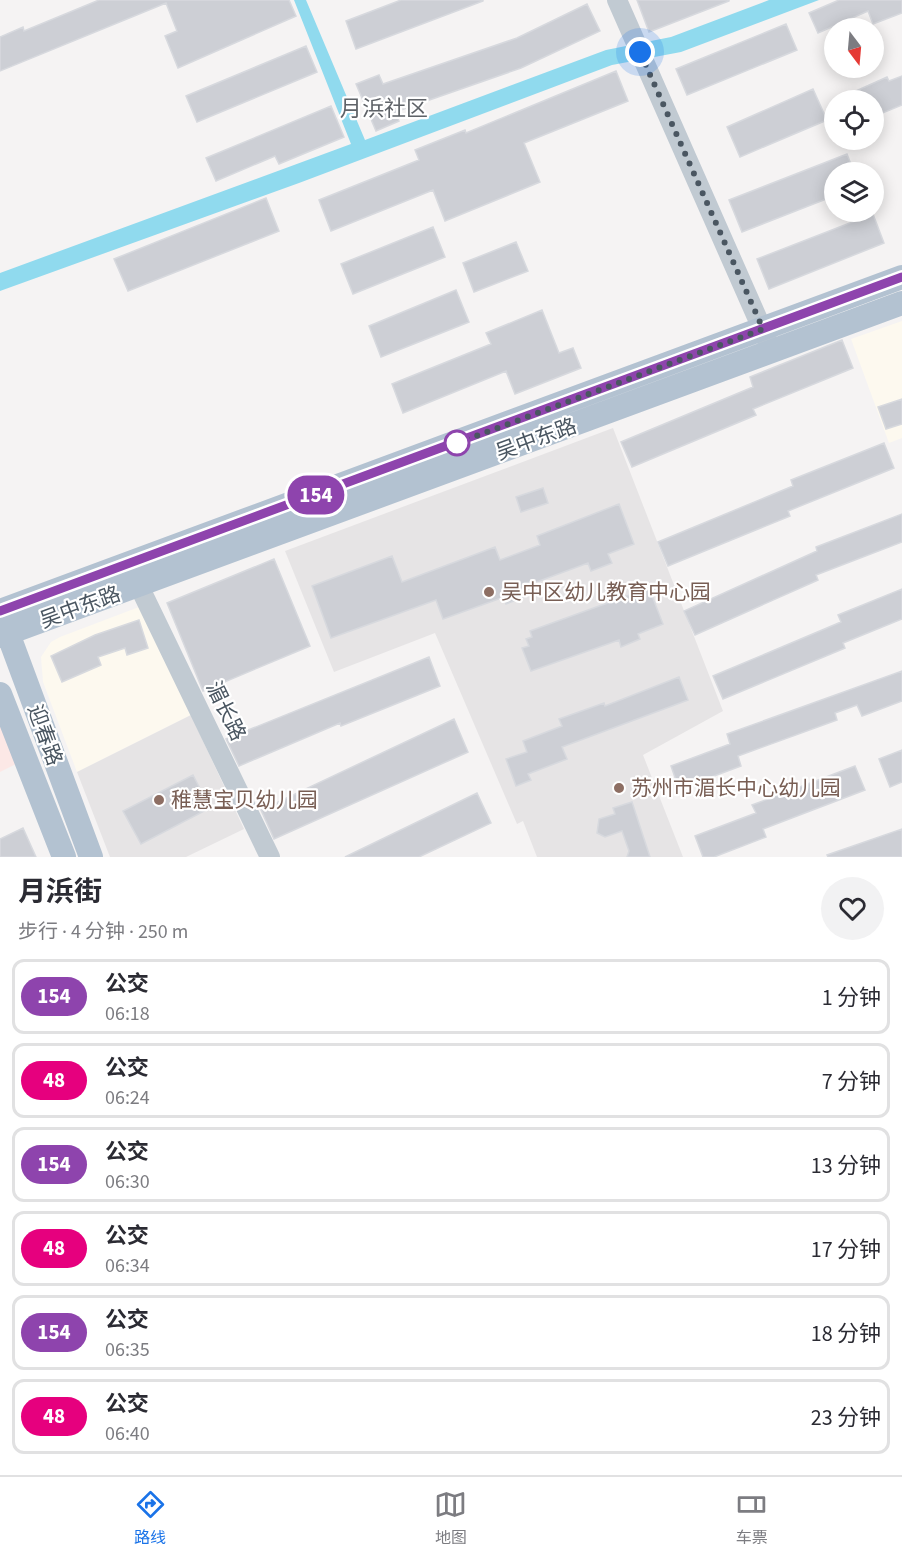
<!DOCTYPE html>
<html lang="zh">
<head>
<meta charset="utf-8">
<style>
  :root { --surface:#fff; --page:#f2f2f3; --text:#2b2b33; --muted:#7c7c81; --line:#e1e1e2; --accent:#1a73e8 }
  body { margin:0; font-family:"Source Sans 3","Noto Sans SC",sans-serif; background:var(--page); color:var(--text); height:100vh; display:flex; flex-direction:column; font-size:22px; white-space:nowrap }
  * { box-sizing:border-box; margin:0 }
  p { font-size:20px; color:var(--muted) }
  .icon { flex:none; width:33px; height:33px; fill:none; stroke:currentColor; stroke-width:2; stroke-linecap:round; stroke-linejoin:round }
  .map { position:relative; height:857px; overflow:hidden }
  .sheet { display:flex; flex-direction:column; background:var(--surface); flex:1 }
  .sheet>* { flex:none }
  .badge { padding:0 12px; border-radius:20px; font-size:21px; line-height:39px }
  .needle { width:39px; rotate:164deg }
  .tools { position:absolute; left:824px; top:18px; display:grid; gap:12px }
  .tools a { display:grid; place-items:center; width:60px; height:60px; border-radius:50%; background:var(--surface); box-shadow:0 3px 15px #0003; font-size:30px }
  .you { position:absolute; width:30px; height:30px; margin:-15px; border:4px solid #fff; border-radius:50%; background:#1a73e8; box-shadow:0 0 0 9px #1a73e833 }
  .map>.badge { position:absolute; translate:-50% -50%; box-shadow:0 0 0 3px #fff }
  .round { display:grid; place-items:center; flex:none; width:63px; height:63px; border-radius:32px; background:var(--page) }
  .head { display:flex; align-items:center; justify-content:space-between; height:102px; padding:0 18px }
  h1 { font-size:28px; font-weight:700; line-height:45px }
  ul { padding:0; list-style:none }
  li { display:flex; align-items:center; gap:18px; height:75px; margin:0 12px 9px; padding:0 6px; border:3px solid var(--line); border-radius:12px }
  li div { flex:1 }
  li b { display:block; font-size:22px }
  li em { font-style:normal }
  li .badge { min-width:66px; font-weight:700; text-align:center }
  .dock { display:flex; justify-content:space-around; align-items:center; height:84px; border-top:2px solid var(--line); background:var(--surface); font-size:16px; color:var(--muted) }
  .dock a { display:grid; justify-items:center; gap:3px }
  .dock .current { color:var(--accent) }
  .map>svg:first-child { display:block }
  .commercial { fill:#fdf9ef }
  .education { fill:#e6e4e5 }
  .medical { fill:#fce8e6 }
  .water { fill:#90daee }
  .building { fill:#cdcfd5; stroke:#d7d9de; stroke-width:1.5 }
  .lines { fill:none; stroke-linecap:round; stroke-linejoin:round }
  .minor { stroke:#c1cad2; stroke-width:20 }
  .major { stroke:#b3c2d1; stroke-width:24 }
  .line-casing { stroke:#fff; stroke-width:14 }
  .line { stroke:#8e44ad; stroke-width:9 }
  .walk { stroke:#4a5661; stroke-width:6; stroke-dasharray:0 10.8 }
  .stop-dot { fill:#fff; stroke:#8e44ad; stroke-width:3 }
  .education-dot { fill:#8d6e63; stroke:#fff; stroke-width:2 }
  .labels { text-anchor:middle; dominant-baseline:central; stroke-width:4.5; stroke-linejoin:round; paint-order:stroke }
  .street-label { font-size:21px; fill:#4a5661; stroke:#fff }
  .education-label { font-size:21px; fill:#785e54; stroke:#fff; text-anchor:start }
  .neighbourhood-label { font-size:22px; fill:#5f6368; stroke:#fff }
</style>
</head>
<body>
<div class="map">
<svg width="902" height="857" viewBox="0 0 902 857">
  <rect width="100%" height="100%" fill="#f5f3f3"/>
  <path class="commercial" d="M 902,321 L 902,438 L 889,443 L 851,339 Z
    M 139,607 L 191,715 L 77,772 L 43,682 L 41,657 L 51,642 L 60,637 Z"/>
  <path class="education" d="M 613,428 L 723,711 L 643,755 L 683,857 L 537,857 L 523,821 L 517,824 L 435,633 L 334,672 L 285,551 Z
    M 191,715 L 244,829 L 186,857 L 110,857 L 77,772 Z"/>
  <path class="medical" d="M 0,722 L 16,764 L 0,772 Z"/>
  <path class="water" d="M 294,0 L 306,0 L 365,140 L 606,50 L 671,37 L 769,0 L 819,0 L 681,52 L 612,65 L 299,183 L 0,291 L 0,273 L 351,144 Z"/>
  <path class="building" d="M 99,0 L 289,0 L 296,16 L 178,68 L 165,36 L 177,31 L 166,3 L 0,71 L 0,37 L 23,27 L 24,31 Z
    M 401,0 L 483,0 L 483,1 L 356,49 L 346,21 Z
    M 637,0 L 729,0 L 729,1 L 649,32 Z
    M 839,0 L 902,0 L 902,13 L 873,24 L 868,11 L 818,33 L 809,13 Z
    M 587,4 L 600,31 L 521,68 L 395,112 L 399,121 L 376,131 L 356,84 L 379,75 L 383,84 L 517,38 Z
    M 786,24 L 797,50 L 687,95 L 676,69 Z
    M 306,46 L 317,72 L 197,122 L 186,96 Z
    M 616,71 L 628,101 L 524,143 L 540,182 L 445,221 L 433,190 L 331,231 L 319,200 L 419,160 L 415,150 L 465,130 L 466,133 Z
    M 902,76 L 902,105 L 873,117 L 873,100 L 836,100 L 887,77 L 889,81 Z
    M 813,89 L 827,120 L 740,157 L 727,127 Z
    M 331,106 L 344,137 L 279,164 L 275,156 L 216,181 L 206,158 Z
    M 847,154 L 854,172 L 834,172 L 834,196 L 742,232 L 729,200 Z
    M 266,198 L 279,231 L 128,291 L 114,259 Z
    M 873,214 L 884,243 L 769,289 L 757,259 Z
    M 433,227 L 445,257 L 353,294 L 341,264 Z
    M 516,242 L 528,271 L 474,292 L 463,263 Z
    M 456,290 L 469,322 L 381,357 L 369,326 Z
    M 542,310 L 559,353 L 573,348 L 581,368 L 515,394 L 506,371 L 403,413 L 392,384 L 491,344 L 486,333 Z
    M 842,340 L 853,368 L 753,409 L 756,415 L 632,467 L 621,442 L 753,387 L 750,377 Z
    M 902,399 L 902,424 L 886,429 L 878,407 Z
    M 884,443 L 894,468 L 788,511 L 790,516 L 668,566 L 658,542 L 793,486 L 791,480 Z
    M 543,488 L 548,503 L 521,512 L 516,497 Z
    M 619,504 L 634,544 L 608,554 L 612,563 L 591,571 L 588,563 L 523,587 L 526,596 L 506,604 L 504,597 L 443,619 L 436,600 L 331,638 L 312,586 L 392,556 L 402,582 L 495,547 L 500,560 L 540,545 L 537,536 Z
    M 902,514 L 902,542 L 816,575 L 818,580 L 695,635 L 684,611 L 817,551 L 816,547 Z
    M 274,559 L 310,646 L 203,691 L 167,603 Z
    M 649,588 L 663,624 L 638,634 L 640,639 L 621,647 L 619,640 L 531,671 L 522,648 L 529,646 L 526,639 L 532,637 L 530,631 Z
    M 902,589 L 902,619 L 843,643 L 845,648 L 723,699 L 713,676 L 841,622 L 838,615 Z
    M 139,620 L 148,648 L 127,655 L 125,648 L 98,657 L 101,665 L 62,682 L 51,656 L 95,635 Z
    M 429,657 L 440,686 L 341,726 L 340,723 L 239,766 L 226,739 Z
    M 902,671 L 902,701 L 862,716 L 857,705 L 835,713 L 837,720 L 738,756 L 741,766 L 679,789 L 671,766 L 730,744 L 727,734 Z
    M 679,677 L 688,700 L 562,747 L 567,759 L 528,774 L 531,780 L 516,786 L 506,759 L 527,752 L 523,741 L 562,726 L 559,719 L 604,703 L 605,706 Z
    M 454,719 L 468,752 L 274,839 L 261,810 Z
    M 902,750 L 902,782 L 890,787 L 879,759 Z
    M 855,766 L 865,790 L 763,829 L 766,837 L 714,857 L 703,857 L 695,836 L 756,813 L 752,805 Z
    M 193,775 L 210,808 L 141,844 L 123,811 Z
    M 477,793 L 491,823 L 419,857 L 345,857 Z
    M 632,802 L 650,857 L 627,857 L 629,851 L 622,831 L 605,837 L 597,833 L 599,819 L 615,814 L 613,808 Z
    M 23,828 L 36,857 L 0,857 L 0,839 Z
    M 902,829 L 902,857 L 828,857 L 827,855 Z"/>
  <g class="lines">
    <path class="minor" d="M 617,0 L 767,340
      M 139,586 L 270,857"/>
    <path class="major" d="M 0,611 L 902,277
      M 3,620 L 91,857
      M 0,636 L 902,303
      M 0,694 L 64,857"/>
  </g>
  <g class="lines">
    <g class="line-casing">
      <path id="line" d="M 0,611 L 902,277"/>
    </g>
    <use href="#line" class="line"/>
    <path class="walk" d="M 457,443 L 763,329 L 640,52"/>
  </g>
  <circle class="stop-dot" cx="457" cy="443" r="12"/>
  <g class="education-dot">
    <circle cx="489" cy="592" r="6"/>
    <circle cx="619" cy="788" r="6"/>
    <circle cx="159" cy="800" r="6"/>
  </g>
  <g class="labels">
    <g class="street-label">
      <text transform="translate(536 439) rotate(-20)">吴中东路</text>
      <text transform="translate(80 607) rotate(-20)">吴中东路</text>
      <text transform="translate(226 711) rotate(64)">湄长路</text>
      <text transform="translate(45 735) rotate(70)">迎春路</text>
    </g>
    <g class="education-label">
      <text x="501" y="592">吴中区幼儿教育中心园</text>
      <text x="631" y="788">苏州市湄长中心幼儿园</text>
      <text x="171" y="800">稚慧宝贝幼儿园</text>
    </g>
    <g class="neighbourhood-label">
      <text x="384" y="109">月浜社区</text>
    </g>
  </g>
</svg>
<div class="tools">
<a><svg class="needle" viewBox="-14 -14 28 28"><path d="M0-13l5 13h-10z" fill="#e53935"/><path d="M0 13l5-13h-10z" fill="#7c7c81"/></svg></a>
<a><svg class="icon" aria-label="locate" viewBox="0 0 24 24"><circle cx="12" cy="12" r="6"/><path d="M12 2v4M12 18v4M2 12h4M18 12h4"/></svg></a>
<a><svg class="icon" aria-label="layers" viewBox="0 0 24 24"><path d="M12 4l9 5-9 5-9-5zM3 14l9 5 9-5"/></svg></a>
</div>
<div class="you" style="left:640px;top:52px"></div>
<b class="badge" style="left:316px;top:495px;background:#8e44ad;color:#fff">154</b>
</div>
<section class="sheet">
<div class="head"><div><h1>月浜街</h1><p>步行 · 4 分钟 · 250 m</p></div><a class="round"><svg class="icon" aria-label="heart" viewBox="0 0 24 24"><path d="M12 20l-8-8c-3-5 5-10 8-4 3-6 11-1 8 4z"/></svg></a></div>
<ul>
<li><span class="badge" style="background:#8e44ad;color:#fff">154</span><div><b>公交</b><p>06:18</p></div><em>1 分钟</em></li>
<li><span class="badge" style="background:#e6007e;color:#fff">48</span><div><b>公交</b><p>06:24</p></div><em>7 分钟</em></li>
<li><span class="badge" style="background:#8e44ad;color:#fff">154</span><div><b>公交</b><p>06:30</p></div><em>13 分钟</em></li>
<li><span class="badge" style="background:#e6007e;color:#fff">48</span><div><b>公交</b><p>06:34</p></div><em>17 分钟</em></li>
<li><span class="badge" style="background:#8e44ad;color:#fff">154</span><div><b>公交</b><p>06:35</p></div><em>18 分钟</em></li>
<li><span class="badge" style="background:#e6007e;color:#fff">48</span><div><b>公交</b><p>06:40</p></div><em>23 分钟</em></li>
</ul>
</section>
<nav class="dock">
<a class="current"><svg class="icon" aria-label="directions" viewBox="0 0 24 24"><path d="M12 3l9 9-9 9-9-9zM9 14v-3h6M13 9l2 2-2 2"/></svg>路线</a>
<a><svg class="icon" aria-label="map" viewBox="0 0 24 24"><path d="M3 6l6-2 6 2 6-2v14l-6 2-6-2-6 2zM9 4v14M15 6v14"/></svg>地图</a>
<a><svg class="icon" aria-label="tickets" viewBox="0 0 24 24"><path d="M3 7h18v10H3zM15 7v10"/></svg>车票</a>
</nav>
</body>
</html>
